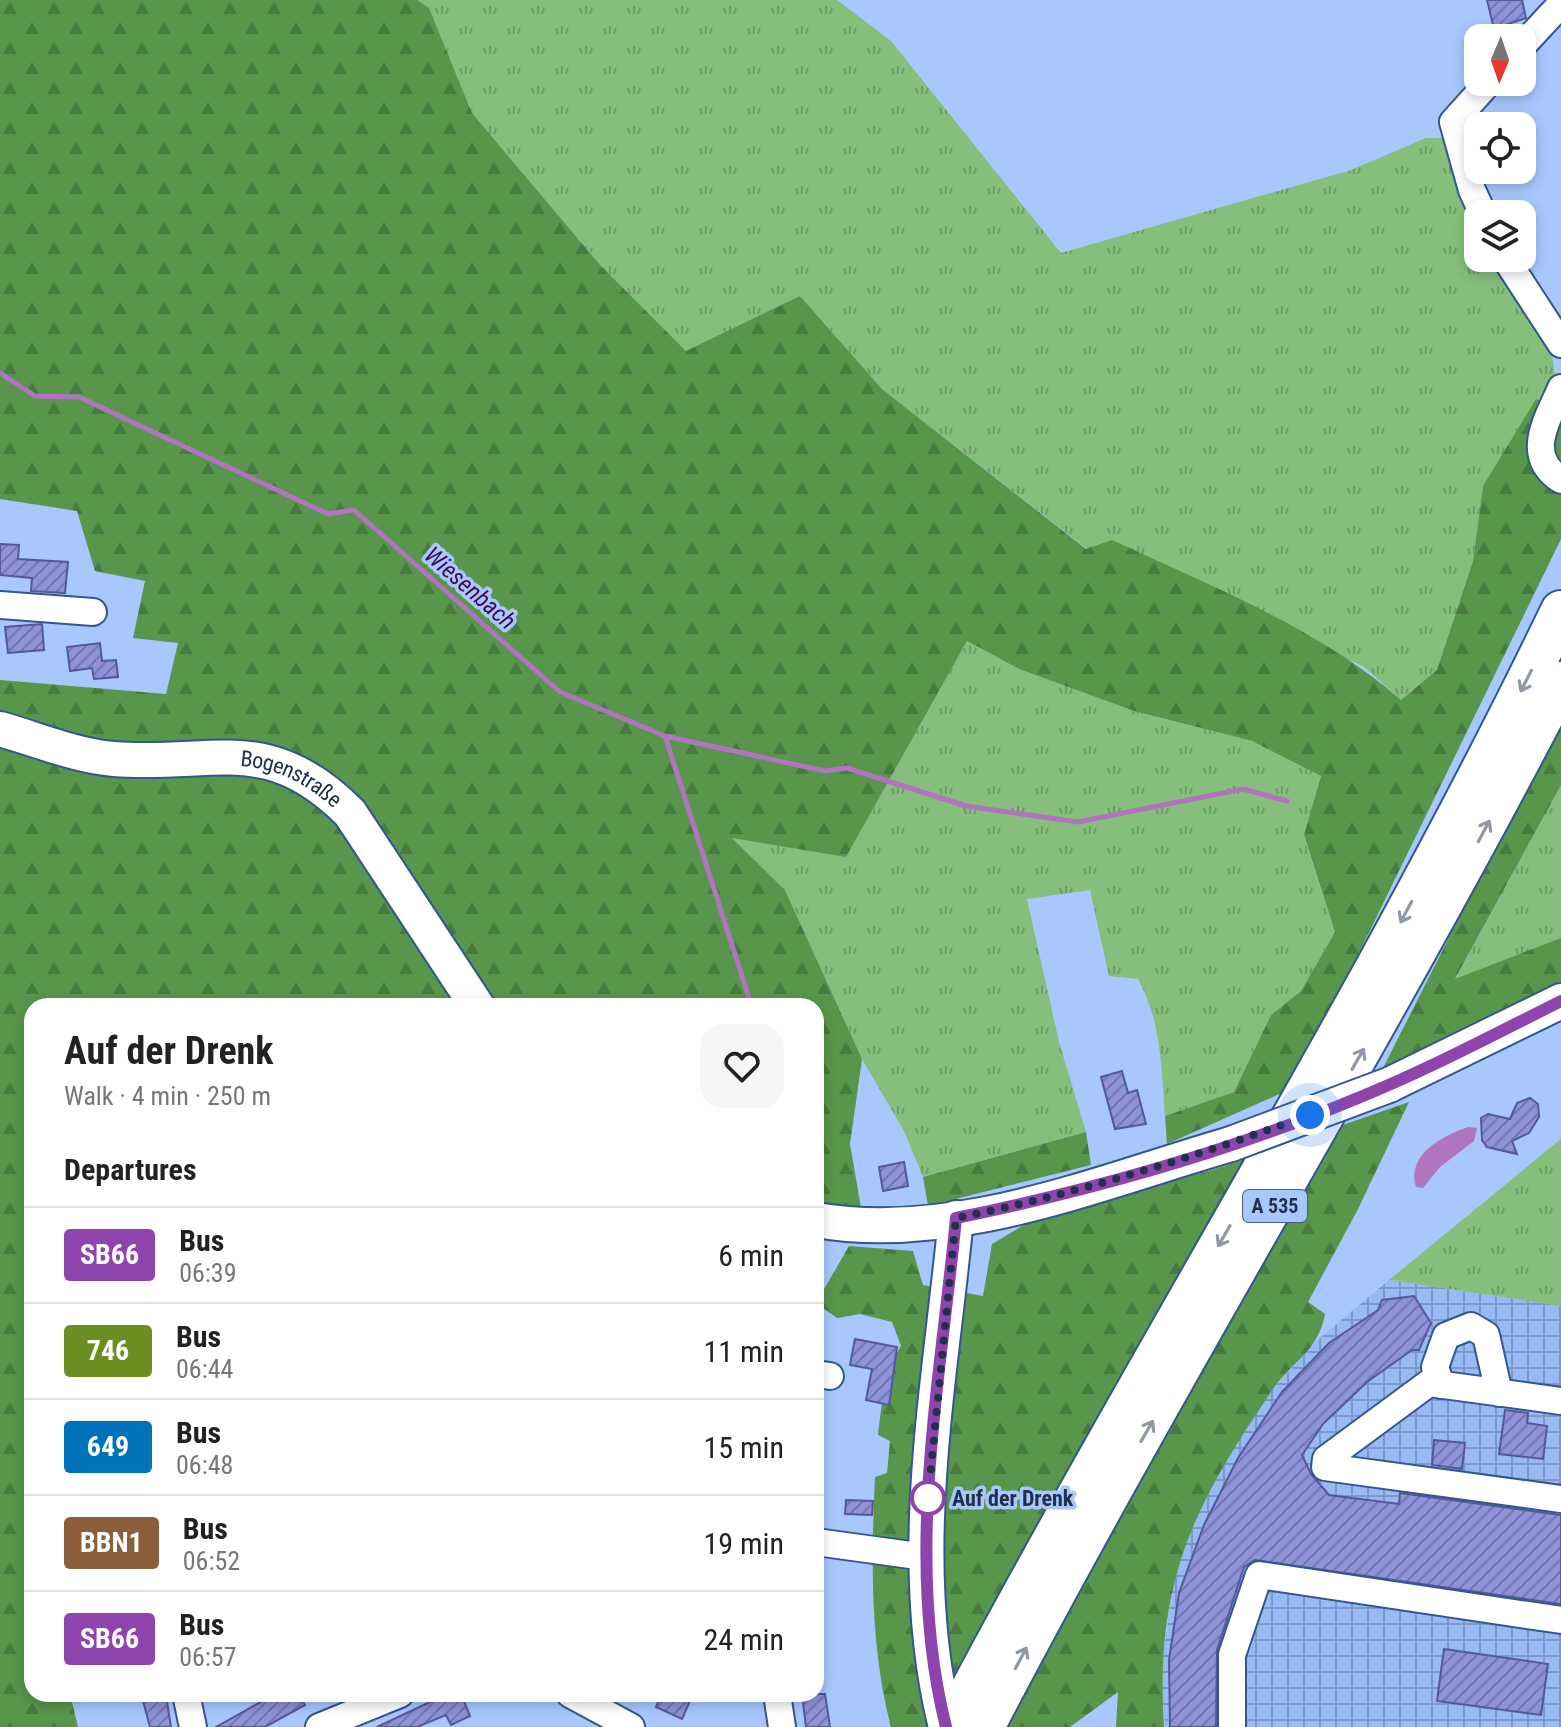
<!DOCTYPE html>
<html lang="en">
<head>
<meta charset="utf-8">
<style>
  :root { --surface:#fff; --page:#f6f6f6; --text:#222; --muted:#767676; --line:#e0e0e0 }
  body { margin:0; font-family:"Roboto Condensed",sans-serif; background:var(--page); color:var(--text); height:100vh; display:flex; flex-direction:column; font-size:30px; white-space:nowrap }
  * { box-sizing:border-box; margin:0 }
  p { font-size:26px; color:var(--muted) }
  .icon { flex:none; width:44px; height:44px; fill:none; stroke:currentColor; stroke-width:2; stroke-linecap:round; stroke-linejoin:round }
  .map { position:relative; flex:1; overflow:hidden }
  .panel { position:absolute; left:24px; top:998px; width:800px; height:704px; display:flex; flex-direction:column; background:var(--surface); border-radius:24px; box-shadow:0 4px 12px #0003 }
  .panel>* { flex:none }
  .badge { padding:0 16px; border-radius:6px; font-size:28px; line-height:52px }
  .needle { width:52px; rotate:182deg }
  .tools { position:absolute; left:1464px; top:24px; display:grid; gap:16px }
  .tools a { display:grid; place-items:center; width:72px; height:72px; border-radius:16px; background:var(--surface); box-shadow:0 4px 12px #0003; font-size:40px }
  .you { position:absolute; width:40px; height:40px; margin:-20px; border:6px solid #fff; border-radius:50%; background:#1a73e8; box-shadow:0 0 0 12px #1a73e833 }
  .map>.badge { position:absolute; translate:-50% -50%; box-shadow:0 0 0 4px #fff }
  h2 { padding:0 40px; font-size:30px; line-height:72px }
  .round { display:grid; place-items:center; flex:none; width:84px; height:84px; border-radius:24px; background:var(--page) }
  .summary { display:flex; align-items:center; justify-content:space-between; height:136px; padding:0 40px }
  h1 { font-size:38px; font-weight:700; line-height:60px }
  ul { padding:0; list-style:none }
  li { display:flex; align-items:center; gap:24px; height:96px; padding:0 40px; border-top:2px solid var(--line) }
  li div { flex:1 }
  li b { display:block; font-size:30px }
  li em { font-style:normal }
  li .badge { min-width:88px; font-weight:700; text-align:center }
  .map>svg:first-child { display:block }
  .industrial { fill:url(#industrial-grid) }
  .grass { fill:url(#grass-tufts) }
  .forest { fill:url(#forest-firs) }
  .water { fill:#b174be }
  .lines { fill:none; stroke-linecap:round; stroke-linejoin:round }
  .stream { stroke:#b174be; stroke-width:5 }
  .building { fill:url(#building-hatch); stroke:#55579a; stroke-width:2 }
  .minor-casing { stroke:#335691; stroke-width:30 }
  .major-casing { stroke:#335691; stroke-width:38 }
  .highway-casing { stroke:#335691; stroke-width:44 }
  .minor { stroke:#fff; stroke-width:26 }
  .major { stroke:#fff; stroke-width:34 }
  .highway { stroke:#fff; stroke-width:40 }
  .major-bridge-casing { stroke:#335691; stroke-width:38; stroke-linecap:butt }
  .major-bridge { stroke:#fff; stroke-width:34 }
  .oneway { stroke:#9098a5 }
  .line-casing { stroke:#fff; stroke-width:18 }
  .line { stroke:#8e44ad; stroke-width:12 }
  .walk { stroke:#21314b; stroke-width:8; stroke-dasharray:0 14.4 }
  .stop-dot { fill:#fff; stroke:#8e44ad; stroke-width:4 }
  .labels { text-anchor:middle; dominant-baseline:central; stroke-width:7; stroke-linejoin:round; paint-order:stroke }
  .shield { fill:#a7c7fd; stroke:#495e80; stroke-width:2 }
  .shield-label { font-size:20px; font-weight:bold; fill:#21314b }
  .street-label { font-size:22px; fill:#21314b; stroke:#a7c7fd }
  .stop-label { font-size:22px; font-weight:bold; fill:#21314b; stroke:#a7c7fd; text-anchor:start }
  .water-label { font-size:24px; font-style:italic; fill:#44094f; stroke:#a7c7fd }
</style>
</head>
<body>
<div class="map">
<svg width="1561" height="1727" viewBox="0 0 1561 1727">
  <defs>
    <pattern id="industrial-grid" width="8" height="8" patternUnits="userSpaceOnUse" patternTransform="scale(2)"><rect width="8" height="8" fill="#97baf4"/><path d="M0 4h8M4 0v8" fill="none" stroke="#7b98c8"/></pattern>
    <pattern id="grass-tufts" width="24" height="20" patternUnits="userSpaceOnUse" patternTransform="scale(2)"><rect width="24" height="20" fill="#86bf7b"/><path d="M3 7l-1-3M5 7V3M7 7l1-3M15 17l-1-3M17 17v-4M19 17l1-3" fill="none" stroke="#6d9c67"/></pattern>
    <pattern id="forest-firs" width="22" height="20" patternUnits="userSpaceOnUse" patternTransform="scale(2)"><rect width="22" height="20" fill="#58964b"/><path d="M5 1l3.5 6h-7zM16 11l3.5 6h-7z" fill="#487b40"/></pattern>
    <pattern id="building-hatch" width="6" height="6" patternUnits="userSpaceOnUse" patternTransform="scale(2)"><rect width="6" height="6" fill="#8d92d9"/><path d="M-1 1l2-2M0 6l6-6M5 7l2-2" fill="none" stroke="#7378b2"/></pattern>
  </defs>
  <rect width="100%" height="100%" fill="#a7c7fd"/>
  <path class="industrial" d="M 1389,1280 L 1561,1306 L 1561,1727 L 1165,1727 L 1161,1677 L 1173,1580 L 1192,1522 L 1229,1454 L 1274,1387 L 1321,1337 Z"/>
  <path class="grass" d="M 417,0 L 837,0 L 891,41 L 1061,253 L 1351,170 L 1426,138 L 1448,138 L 1478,224 L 1478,258 L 1498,258 L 1551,347 L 1555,375 L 1483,486 L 1473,561 L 1437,671 L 1401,700 L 1363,666 L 1087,549 L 882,389 L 800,296 L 687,352 L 601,266 L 472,113 L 429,9 Z
    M 967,641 L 1019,669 L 1134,711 L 1252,741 L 1321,776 L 1304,836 L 1335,932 L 1301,991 L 1271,1015 L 1234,1092 L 1165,1116 C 1161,1067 1162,1023 1138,979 L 1109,976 L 1090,890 L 1027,899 L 1059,1042 L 1086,1132 L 923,1177 L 904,1131 L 862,1059 L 785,890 L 731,837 L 846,857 Z
    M 1561,785 L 1561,938 L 1455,980 Z
    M 1561,1139 L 1561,1306 L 1389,1280 Z"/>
  <path class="forest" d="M 0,0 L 417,0 L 429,8 L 472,113 L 601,266 L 686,351 L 800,296 L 882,389 L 1086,549 L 1112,540 C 1211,586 1319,628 1401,700 L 1437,670 L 1473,561 L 1483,486 L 1536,399 L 1561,407 L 1561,539 L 1293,1088 L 1167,1144 L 1165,1116 L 1234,1092 L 1271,1015 L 1301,991 L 1335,932 L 1304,835 L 1321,776 L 1252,741 L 1134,711 L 1019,669 L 967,641 L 846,857 L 732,838 L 785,890 L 862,1059 L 850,1144 L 861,1208 L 816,1206 L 816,1006 L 32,1006 L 32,1694 L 70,1694 L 78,1727 L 0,1727 L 0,680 L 166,694 L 178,643 L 133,638 L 145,581 L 95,571 L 77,511 L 0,499 Z
    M 1561,716 L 1561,785 L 1455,979 L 1561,938 L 1561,983 L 1383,1068 Z
    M 1409,1102 L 1357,1211 L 1308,1302 L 1325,1314 C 1318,1353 1291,1361 1271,1392 C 1192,1508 1155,1583 1164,1727 L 1116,1727 L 1118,1692 L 1070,1727 L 891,1727 C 870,1648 871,1559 875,1477 L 887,1473 L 890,1441 L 878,1435 C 882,1405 884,1371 901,1346 L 892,1322 L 860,1314 L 837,1318 L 816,1303 L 849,1246 L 913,1251 L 923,1285 L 983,1296 L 992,1244 L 1027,1223 L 1225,1166 Z
    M 1086,1132 L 1091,1165 L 928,1206 L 923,1177 Z"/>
  <path class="water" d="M 1468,1127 L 1477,1128 L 1474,1141 L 1440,1167 L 1423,1188 L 1416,1187 C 1406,1154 1443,1136 1468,1127 Z"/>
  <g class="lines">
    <path class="stream" d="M 0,373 L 35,396 L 79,397 L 328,514 L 354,510 L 560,692 L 665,736 L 749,998
      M 665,736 L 825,771 L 847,768 L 966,806 L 1078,822 L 1243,789 L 1287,801"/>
  </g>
  <path class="building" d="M 1487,0 L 1522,0 L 1526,18 L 1494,29 Z
    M 0,544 L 19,545 L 18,559 L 68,562 L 65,593 L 31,591 L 32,578 L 0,575 Z
    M 42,624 L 44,650 L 8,653 L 5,627 Z
    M 100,643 L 102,661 L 116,660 L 118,677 L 94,679 L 92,668 L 70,671 L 67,647 Z
    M 1122,1071 L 1128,1093 L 1137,1090 L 1146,1124 L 1115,1129 L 1101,1077 Z
    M 1530,1098 L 1538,1104 L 1539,1117 L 1529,1133 L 1512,1141 L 1517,1154 L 1487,1147 L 1482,1140 L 1481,1118 L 1488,1114 L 1510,1119 L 1517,1103 Z
    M 904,1162 L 908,1186 L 883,1191 L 879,1167 Z
    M 1414,1296 L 1431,1323 L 1419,1350 L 1412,1350 L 1367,1382 L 1323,1424 L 1302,1455 L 1311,1474 L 1329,1495 L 1399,1504 L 1400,1493 L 1561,1515 L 1561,1604 L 1255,1560 L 1244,1567 L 1217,1650 L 1216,1727 L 1170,1727 L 1169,1660 L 1179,1593 L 1204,1525 L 1238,1458 L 1282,1392 L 1329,1343 L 1378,1310 L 1382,1300 Z
    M 855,1339 L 897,1347 L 889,1405 L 866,1400 L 872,1369 L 850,1365 Z
    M 1505,1410 L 1528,1413 L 1527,1423 L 1547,1426 L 1543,1459 L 1499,1454 Z
    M 1434,1440 L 1465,1443 L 1462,1469 L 1432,1465 Z
    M 846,1500 L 873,1501 L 872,1515 L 845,1514 Z
    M 1444,1649 L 1548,1664 L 1541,1715 L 1437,1701 Z
    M 275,1694 L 299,1694 L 305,1705 L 265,1727 L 216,1727 Z
    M 447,1694 L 461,1694 L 470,1716 L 451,1725 L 446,1715 L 417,1727 L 377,1727 Z
    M 661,1694 L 693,1694 L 682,1719 L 656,1707 Z
    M 802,1694 L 825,1694 L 830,1727 L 806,1727 Z
    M 166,1695 L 171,1727 L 150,1727 L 143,1701 Z"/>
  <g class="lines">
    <g class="minor-casing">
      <path id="minor" d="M 1522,46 L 1561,4
        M 1483,214 L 1472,190 L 1453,122 L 1489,82
        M 1505,258 L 1561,344
        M 1561,388 C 1548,419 1523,455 1561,480
        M 0,605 L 93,612
        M 816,1374 L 830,1376
        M 1441,1385 L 1435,1367 L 1446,1336 L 1471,1326 L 1486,1335 L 1499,1393
        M 1561,1401 L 1429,1383 L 1326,1459 L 1325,1467 L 1561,1499
        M 816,1542 L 925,1557
        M 186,1694 L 193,1727
        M 570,1694 L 631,1727
        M 777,1694 L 782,1727
        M 319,1727 L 400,1694
        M 1232,1727 L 1232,1655 L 1259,1575 L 1561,1620"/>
    </g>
    <g class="major-casing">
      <g id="major">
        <path id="s1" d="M 0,729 C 36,739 76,756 114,759 C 215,767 267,730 350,813 L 477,1006"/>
        <path d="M 1389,1085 L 1561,1001"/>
        <path d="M 816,1220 C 954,1244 1100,1182 1231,1144"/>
        <path d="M 946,1727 C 904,1560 940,1386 956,1218"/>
      </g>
    </g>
    <g class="highway-casing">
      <path id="highway" d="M 951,1727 C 1149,1352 1377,993 1561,611
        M 984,1727 C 1168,1374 1378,1036 1561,682"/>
    </g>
    <use href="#minor" class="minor"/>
    <use href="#major" class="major"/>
    <use href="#highway" class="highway"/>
    <g class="major-bridge-casing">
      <path id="major-bridge" d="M 1231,1144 L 1389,1085"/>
    </g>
    <use href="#major-bridge" class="major-bridge"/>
  </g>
  <defs><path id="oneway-shaft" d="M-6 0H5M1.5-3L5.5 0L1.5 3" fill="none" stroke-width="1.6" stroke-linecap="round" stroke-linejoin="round" transform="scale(2)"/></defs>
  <g class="oneway">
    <use href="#oneway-shaft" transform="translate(1526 681) rotate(117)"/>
    <use href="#oneway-shaft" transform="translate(1484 831) rotate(-62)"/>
    <use href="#oneway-shaft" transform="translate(1406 912) rotate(118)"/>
    <use href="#oneway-shaft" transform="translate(1358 1059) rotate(-60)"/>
    <use href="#oneway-shaft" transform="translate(1224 1236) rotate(120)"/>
    <use href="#oneway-shaft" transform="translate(1147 1431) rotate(-60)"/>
    <use href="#oneway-shaft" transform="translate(1021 1658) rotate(-62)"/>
  </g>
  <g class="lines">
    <g class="line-casing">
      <path id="line" d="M 946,1727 C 904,1560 940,1386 956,1218 C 1103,1188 1254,1144 1391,1084 C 1449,1059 1505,1029 1561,1001"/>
    </g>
    <use href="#line" class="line"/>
    <path class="walk" d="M 928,1498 L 956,1218 C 1076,1194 1195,1157 1310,1115"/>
  </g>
  <circle class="stop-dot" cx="928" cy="1498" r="16"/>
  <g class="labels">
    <rect class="shield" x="1243" y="1190" width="64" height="32" rx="6"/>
    <g class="shield-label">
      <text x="1275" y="1206">A 535</text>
    </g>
    <g class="street-label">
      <text stroke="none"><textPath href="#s1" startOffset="300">Bogenstraße</textPath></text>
    </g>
    <g class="stop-label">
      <text x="952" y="1498">Auf der Drenk</text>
    </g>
    <g class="water-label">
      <text transform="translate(470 588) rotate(41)">Wiesenbach</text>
    </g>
  </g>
</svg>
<div class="tools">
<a><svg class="needle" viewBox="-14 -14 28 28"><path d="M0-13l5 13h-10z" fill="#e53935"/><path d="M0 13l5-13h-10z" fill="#767676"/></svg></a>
<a><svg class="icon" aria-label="locate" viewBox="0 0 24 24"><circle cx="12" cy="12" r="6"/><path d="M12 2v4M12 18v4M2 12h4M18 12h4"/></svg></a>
<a><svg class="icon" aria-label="layers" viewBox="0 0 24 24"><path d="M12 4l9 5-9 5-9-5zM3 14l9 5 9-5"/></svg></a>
</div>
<div class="you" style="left:1310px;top:1115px"></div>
<section class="panel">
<div class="summary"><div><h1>Auf der Drenk</h1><p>Walk · 4 min · 250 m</p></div><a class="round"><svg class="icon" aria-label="heart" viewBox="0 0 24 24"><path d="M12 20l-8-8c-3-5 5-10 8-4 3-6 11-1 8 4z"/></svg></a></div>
<h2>Departures</h2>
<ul>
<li><span class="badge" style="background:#8e44ad;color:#fff">SB66</span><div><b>Bus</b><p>06:39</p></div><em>6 min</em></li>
<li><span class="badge" style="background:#6b8e23;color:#fff">746</span><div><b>Bus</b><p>06:44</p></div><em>11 min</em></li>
<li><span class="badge" style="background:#0072bc;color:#fff">649</span><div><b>Bus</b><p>06:48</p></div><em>15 min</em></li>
<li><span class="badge" style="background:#8b5e3c;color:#fff">BBN1</span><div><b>Bus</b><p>06:52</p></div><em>19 min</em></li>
<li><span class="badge" style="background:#8e44ad;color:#fff">SB66</span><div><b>Bus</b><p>06:57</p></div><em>24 min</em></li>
</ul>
</section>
</div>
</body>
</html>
